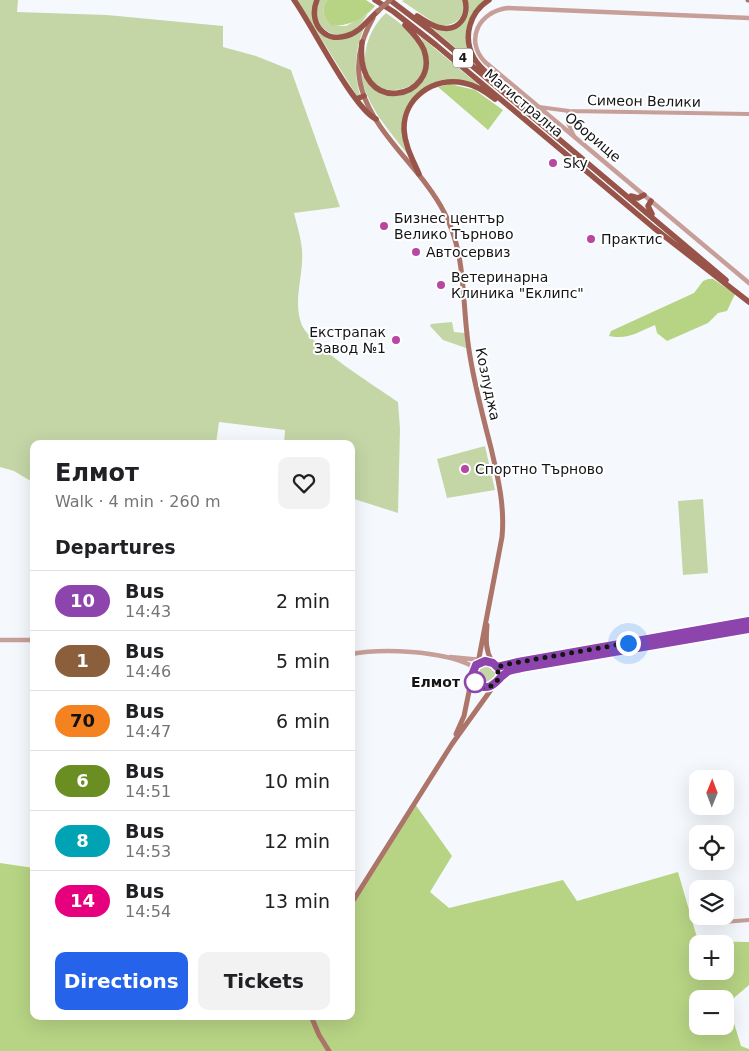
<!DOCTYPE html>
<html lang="en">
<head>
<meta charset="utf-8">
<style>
  :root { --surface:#fff; --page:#f2f2f2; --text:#202124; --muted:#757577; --line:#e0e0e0; --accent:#2563eb }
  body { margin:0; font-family:"DejaVu Sans",sans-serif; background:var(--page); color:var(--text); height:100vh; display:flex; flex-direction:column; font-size:19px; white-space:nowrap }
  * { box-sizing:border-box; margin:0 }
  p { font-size:16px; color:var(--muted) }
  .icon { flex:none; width:28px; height:28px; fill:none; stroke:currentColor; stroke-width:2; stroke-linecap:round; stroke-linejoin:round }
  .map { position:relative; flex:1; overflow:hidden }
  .drawer { position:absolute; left:30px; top:440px; width:325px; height:580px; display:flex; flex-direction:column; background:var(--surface); border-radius:10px; box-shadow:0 5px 20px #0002 }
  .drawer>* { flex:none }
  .badge { padding:0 10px; border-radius:16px; font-size:18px; line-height:32px }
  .needle { width:32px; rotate:1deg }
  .tools { position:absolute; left:689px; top:770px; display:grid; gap:10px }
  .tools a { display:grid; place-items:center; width:45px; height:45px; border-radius:10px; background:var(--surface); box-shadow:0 5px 20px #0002; font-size:25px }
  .you { position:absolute; width:25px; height:25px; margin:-12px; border:4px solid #fff; border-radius:50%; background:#1a73e8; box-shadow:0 0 0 8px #1a73e833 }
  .map>.badge { position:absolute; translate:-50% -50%; box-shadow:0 0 0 2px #fff }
  h2 { padding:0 25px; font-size:19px; line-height:45px }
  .round { display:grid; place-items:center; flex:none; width:52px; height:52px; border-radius:10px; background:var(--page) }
  .headline { display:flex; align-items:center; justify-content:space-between; height:85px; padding:0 25px }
  h1 { font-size:24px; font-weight:600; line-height:38px }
  .primary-button { display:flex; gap:10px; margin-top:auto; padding:10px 25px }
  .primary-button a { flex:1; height:58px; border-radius:10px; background:var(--accent); color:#fff; font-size:20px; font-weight:600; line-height:58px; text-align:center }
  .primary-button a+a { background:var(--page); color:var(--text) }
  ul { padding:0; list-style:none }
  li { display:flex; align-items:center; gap:15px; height:60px; padding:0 25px; border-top:1px solid var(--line) }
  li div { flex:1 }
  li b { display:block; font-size:19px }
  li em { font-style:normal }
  li .badge { min-width:55px; font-weight:700; text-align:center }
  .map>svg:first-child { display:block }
  .green { fill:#c4d6a6 }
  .forest { fill:#b7d484; fill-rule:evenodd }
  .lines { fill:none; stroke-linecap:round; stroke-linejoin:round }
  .minor { stroke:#c79f98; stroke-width:4 }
  .tertiary { stroke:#c79f98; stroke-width:4.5 }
  .secondary { stroke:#ad7469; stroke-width:5 }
  .primary { stroke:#985448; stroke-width:5.5 }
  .secondary-bridge { stroke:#ad7469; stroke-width:5 }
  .line-casing { stroke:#fff; stroke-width:11 }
  .line { stroke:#8e44ad; stroke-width:8 }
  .walk { stroke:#141517; stroke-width:5; stroke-dasharray:0 9 }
  .poi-dot { fill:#b846a2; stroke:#fff; stroke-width:2 }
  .stop-dot { fill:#fff; stroke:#8e44ad; stroke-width:2.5 }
  .labels { text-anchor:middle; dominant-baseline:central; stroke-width:4; stroke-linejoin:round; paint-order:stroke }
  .shield { fill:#fff; stroke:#5a5b5d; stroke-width:1 }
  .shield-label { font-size:12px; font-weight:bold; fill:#141517 }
  .street-label { font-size:14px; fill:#141517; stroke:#fff }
  .poi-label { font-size:14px; fill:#141517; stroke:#fff; text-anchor:start }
  .stop-label { font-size:14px; font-weight:bold; fill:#141517; stroke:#fff; text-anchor:end }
</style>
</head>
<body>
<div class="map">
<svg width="749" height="1051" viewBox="0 0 749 1051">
  <rect width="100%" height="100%" fill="#f5f9fe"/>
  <path class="green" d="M 0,0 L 18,0 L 17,12 L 107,15 L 223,26 L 223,47 L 256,56 L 291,70 L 340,207 L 294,213 C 297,225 301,238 302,250 C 304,274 293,299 301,323 C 308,345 377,387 398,402 L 400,429 L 398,513 L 351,498 L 351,444 L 284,444 L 285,430 L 219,422 L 216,444 L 34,444 L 34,483 L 14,471 L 0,467 Z
    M 297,0 L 315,0 L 312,17 C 331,41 335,49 364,28 C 355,51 353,71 360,95 L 357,96 Z
    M 320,0 L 327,0 C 321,9 323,18 331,26 L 346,26 L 368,14 C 363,21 359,27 352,31 C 331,44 308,21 320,0 Z
    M 404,0 L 463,0 C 467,18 453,29 436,24 L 402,1 Z
    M 467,0 L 486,0 L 467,29 L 476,65 L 426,23 L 444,31 L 468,15 L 469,7 Z
    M 386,13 C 396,20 407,28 415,38 C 453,92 360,113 365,57 C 366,40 374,24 386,13 Z
    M 421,37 L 480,86 C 437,71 432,82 405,112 L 408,155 C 389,130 366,106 361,74 C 364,76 367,82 371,86 C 382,97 399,98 412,91 L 428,65 L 428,56 Z
    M 452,322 L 454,332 L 465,333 L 466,348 L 443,340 L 430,326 L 431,324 Z
    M 485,446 L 495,490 L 447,498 L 437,459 Z
    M 703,499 L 708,573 L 683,575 L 678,501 Z
    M477 674a9 9 0 1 1 18 0a9 9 0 1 1-18 0Z"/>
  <path class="forest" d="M 327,0 L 366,0 L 375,6 C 363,20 349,26 331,26 C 323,18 321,9 327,0 Z
    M 450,84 L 475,90 L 503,110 L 488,130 L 438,87 Z
    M 708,279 L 713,279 L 735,294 L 727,311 L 718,313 L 708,323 L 667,341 L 657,333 L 655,325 C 638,332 628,340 609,336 L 611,331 L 694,293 L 703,281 Z
    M 415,804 L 452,856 L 430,892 L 449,908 L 563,880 L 577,901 L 678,872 L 698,941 L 749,942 L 749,985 L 728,1003 L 741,1046 L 749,1049 L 749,1051 L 0,1051 L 0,863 L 34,868 L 34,1016 L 351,1016 L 351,904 ZM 698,944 L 725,944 L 725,971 L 698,971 ZM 698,999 L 725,999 L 725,1026 L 698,1026 Z"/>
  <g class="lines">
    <path class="minor" d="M 539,107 L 569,111 L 749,114
      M 574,111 L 568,114 L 567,121 L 574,136
      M 723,922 L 749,920"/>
    <path class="tertiary" d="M 749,18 L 507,8 C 479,12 464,40 485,62 L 749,283
      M 0,640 L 34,640
      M 351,654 C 383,648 441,651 470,665 L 473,671
      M 450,657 L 482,660
      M 497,667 L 518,662 L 749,621
      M 498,680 L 508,672 L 521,668 L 749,629"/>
    <path class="secondary" d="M 748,0 L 749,0
      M 373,18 C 360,41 354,64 362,90 C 375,135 423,170 444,212 C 468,257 461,307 470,356 C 475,387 483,417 491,448 C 498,478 505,506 502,537 L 478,663
      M 487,625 C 486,640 485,649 492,662
      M 456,734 L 464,716 L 472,677
      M 351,904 L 452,744 L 498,680 C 504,662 480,653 473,671 L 475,682 L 484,688 L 494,685
      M 311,1016 L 319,1035 L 329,1051"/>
    <path class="primary" d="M 294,0 C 312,25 353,108 376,119
      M 317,0 C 308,21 323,43 346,36 C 359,33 368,20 378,11
      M 375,0 L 394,12 L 436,45 L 654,228 L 749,302
      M 390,0 L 432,32 L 726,280
      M 489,0 C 470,12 462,37 474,58 C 479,67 488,73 495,81
      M 417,16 C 424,20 433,27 442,28 C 460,31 469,15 465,0
      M 362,42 C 354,119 441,99 424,50 C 420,40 412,32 405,25
      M 356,99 L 364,96
      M 419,174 C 413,160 405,146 404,130 C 403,98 434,76 464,83 C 476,85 486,92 495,99
      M 631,196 L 638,198 L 644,195
      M 651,201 L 648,206 L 652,214"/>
    <path class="secondary-bridge" d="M 378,11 L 390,0"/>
  </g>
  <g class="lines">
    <g class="line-casing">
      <path id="line" d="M 749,621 L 518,662 L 497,667 L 493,663 L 485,661 L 476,665 L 472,675 L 477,684 C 493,694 497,677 509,671 C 512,670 517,669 521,668 L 749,629"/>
    </g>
    <use href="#line" class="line"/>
    <path class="walk" d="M 475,682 L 484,688 L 494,685 L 499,678 L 497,667 L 508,664 L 628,643"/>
  </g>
  <g class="poi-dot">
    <circle cx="553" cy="163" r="5"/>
    <circle cx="384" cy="226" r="5"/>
    <circle cx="591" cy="239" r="5"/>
    <circle cx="416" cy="252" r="5"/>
    <circle cx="441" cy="285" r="5"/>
    <circle cx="396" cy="340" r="5"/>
    <circle cx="465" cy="469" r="5"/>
  </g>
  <circle class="stop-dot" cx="475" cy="682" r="10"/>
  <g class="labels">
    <rect class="shield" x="453" y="48.5" width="20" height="19" rx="4"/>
    <g class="shield-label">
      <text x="463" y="58">4</text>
    </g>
    <g class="street-label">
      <text transform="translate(644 101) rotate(1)">Симеон Велики</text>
      <text transform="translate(524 103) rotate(40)">Магистрална</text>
      <text transform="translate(593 137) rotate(40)">Оборище</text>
      <text transform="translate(488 384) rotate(78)">Козлуджа</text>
    </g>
    <g class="poi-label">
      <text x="563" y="163">Sky</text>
      <text x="394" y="218">Бизнес център<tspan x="394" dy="16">Велико Търново</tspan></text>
      <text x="601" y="239">Практис</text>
      <text x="426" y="252">Автосервиз</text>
      <text x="451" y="277">Ветеринарна<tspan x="451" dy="16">Клиника "Еклипс"</tspan></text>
      <text x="386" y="332" text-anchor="end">Екстрапак<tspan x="386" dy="16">Завод №1</tspan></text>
      <text x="475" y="469">Спортно Търново</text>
    </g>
    <g class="stop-label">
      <text x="460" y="682">Елмот</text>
    </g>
  </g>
</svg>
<div class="tools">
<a><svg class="needle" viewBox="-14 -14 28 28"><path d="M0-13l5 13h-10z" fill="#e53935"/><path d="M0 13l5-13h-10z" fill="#757577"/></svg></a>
<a><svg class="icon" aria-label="locate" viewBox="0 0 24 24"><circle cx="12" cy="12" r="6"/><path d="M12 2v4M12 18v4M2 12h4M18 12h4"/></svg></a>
<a><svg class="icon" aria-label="layers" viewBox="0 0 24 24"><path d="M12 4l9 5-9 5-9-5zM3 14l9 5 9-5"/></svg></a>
<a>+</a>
<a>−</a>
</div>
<div class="you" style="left:628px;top:643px"></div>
<section class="drawer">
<div class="headline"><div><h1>Елмот</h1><p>Walk · 4 min · 260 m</p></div><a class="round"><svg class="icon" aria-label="heart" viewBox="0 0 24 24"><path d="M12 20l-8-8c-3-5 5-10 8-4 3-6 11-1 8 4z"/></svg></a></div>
<h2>Departures</h2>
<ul>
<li><span class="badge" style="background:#8e44ad;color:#fff">10</span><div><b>Bus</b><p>14:43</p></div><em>2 min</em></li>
<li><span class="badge" style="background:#8b5e3c;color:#fff">1</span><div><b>Bus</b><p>14:46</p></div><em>5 min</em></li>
<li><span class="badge" style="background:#f58220;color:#111">70</span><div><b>Bus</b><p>14:47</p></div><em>6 min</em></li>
<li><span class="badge" style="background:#6b8e23;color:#fff">6</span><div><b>Bus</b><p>14:51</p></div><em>10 min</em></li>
<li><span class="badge" style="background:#00a3b4;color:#fff">8</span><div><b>Bus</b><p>14:53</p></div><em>12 min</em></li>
<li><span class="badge" style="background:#e6007e;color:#fff">14</span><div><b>Bus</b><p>14:54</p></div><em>13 min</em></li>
</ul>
<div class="primary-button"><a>Directions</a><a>Tickets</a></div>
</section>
</div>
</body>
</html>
